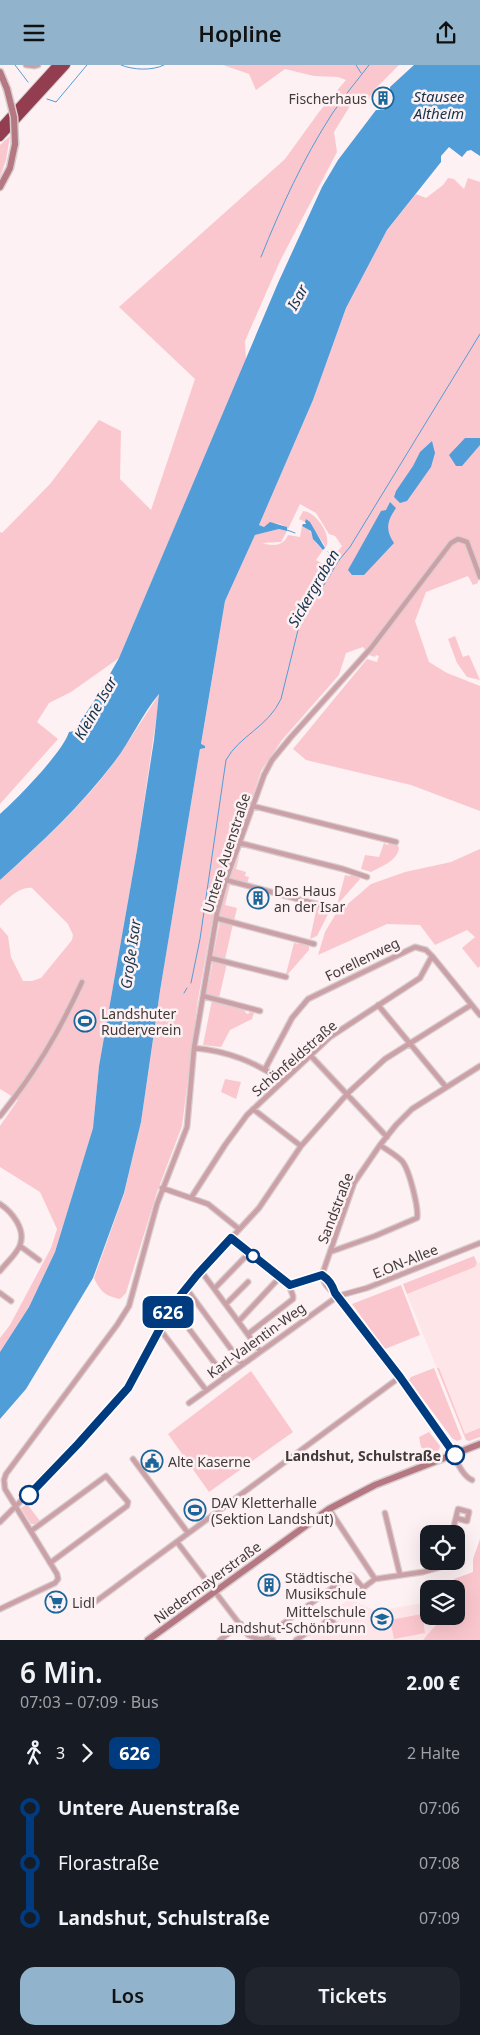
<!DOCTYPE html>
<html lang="de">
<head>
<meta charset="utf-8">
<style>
  :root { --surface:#171b24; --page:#20242c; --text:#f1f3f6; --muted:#9ea1a6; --accent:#91b4cc }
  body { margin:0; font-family:"Noto Sans",sans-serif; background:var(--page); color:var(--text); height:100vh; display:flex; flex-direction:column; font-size:19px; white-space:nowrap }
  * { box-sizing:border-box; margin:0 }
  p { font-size:16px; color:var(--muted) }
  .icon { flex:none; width:28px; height:28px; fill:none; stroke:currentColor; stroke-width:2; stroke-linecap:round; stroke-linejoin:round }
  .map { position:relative; height:1575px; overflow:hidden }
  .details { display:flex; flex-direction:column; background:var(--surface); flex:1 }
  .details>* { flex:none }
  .badge { padding:0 10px; border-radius:8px; font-size:18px; line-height:32px }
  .controls { position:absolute; left:420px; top:1460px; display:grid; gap:10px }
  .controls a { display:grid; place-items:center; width:45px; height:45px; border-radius:10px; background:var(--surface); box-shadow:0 5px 20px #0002; font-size:25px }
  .map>.badge { position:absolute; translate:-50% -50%; box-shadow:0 0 0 2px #fff }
  .legs { display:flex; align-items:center; gap:8px; height:55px; padding:0 20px; font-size:16px }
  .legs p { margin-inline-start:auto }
  .summary { display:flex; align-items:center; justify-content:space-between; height:85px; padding:0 20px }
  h1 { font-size:28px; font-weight:600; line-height:38px }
  .button { display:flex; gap:10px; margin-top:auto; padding:10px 20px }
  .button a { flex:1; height:58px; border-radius:15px; background:var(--accent); color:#111; font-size:20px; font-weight:600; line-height:58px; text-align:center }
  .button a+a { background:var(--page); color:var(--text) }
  ul { padding:0 20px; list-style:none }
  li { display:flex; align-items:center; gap:18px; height:55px; font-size:19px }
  li i { display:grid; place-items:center; width:8px; height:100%; margin:0 6px; background:currentColor }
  li i::after { content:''; width:12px; height:12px; margin:-6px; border:4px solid; border-radius:50%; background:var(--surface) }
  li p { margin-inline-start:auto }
  li:first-child i { background:linear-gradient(#0000 50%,currentColor 0) }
  li:last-child i { background:linear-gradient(currentColor 50%,#0000 0) }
  header { display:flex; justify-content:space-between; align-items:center; height:65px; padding:0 20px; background:var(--accent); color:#111; font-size:22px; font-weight:600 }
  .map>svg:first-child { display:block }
  .built { fill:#fde5e8 }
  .green { fill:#fbc7ce }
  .water { fill:#519dd8 }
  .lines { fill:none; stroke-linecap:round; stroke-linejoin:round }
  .stream { stroke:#519dd8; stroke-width:1 }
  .street-casing { stroke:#d7cdce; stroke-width:7 }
  .secondary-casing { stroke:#d7cdce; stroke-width:9 }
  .highway-casing { stroke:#d7cdce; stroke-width:10 }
  .street { stroke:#cca0a7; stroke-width:4.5 }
  .secondary { stroke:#b57781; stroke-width:6 }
  .highway { stroke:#923d50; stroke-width:8 }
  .secondary-bridge-casing { stroke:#d7cdce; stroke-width:9; stroke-linecap:butt }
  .secondary-bridge { stroke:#b57781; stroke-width:6 }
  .line-1-casing { stroke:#fff; stroke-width:11 }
  .line-1 { stroke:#003b80; stroke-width:8 }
  .stop-1-dot { fill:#fff; stroke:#003b80; stroke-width:2.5 }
  .labels { text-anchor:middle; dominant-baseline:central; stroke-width:5; stroke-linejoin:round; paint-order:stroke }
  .poi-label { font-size:14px; fill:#413b3b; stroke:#fdf1f3; text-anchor:start }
  .street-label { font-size:14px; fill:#413b3b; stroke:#fdf1f3 }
  .stop-label { font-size:14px; font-weight:bold; fill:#413b3b; stroke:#fdf1f3; text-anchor:end }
  .water-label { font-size:15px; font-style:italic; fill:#14344d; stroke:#fdf1f3 }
</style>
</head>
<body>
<header><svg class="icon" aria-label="menu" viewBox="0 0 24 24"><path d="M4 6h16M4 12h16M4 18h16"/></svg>Hopline<svg class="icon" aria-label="share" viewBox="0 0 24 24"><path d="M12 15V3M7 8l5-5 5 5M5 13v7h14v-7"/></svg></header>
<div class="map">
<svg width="480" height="1575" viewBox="0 0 480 1575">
  <rect width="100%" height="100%" fill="#fdf1f3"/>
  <path class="built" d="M 480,1197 L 480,1367 L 465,1373 L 407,1229 L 475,1202 L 476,1199 Z
    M 350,1534 L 376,1546 L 429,1537 L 429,1551 L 447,1551 L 437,1559 L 423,1575 L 313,1575 L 310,1573 L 309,1571 L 318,1565 L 320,1555 Z"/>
  <path class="green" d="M 223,0 L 399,0 L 375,24 L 363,42 L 356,35 L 353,36 L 334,67 L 337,87 L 280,196 L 245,276 L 246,295 L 119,593 L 71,627 L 49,638 L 37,657 L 58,674 L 0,739 L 0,467 L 2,468 L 50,419 L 99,355 L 121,366 L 120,414 L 151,445 L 195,314 L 119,242 L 285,94 L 319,47 L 346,15 L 338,12 L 314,11 L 285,4 L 256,25 L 249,9 Z
    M 10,71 L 6,95 L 0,112 L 0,80 Z
    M 448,113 L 454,114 L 464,124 L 468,113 L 480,117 L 480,504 L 478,505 L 478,518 L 473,520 L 468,511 L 426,527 L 415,556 L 429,597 L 447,608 L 480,621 L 480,746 L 411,720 L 306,695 L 293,684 L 367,594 L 377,597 L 379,591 L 376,590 L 375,592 L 369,590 L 363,582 L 346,588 L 339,610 L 282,675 L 261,706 L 237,780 L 232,787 L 231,796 L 214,847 L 198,934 L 182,1061 L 157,1127 L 126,1228 L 120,1234 C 105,1231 100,1226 94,1213 L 124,1129 L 141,1057 L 160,926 L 200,684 L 204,683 L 205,681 L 201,680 L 225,536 L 255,470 L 279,464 L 287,466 L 281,477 L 262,478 C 272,481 283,482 288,470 L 300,472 L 302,461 L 309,464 L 316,478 L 323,485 L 316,495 L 326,501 L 342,481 L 335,471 L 329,469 L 316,448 L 300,439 L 288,464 C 282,457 272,457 264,462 L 259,460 L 313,335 L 346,243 L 387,165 L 416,129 L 426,133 L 443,120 Z
    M 303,446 C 316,446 334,473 325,483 L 324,479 L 306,454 L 305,457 L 299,454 Z
    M 455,571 L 463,592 L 469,590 L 480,615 L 467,612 L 457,598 L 448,574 Z
    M 160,628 L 137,785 L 99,1001 L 93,1063 L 55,1187 L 29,1242 L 0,1287 L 0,1273 L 10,1260 L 51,1183 L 57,1164 L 40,1127 L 0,1102 L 0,1061 L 18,1035 L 0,1024 L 0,862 L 8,871 L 11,892 L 23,916 L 32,916 L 41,913 L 72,875 L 73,870 L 68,859 L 32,823 C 21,821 8,833 0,841 L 0,815 C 41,778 83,740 116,695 C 131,673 145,650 160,628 Z
    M 392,777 L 397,779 L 399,783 C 397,796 382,801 371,807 L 361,804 L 365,790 L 379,792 L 384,778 L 387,780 Z
    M 480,784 L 480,901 L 478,903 L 462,883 L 475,872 L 467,865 L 435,880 L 420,860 L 387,859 L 318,890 L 325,867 L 335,850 L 371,819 L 405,807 L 451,797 Z
    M 240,789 L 236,804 L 246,807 L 245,811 L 249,812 L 247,819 L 232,815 L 230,812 Z
    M 354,809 L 359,810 L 360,814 L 337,840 L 345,810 L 349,811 Z
    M 230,818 L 234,819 L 233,821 L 230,820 L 225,840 L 237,843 L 234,856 L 219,850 L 226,821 Z
    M 317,841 L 329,844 L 329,847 L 317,871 L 310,874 Z
    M 220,856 L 233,859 L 225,894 L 213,891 Z
    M 294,878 L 298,879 L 307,878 L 309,880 L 309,885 L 288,909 L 286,909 Z
    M 213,896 L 227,898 L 219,933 L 206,930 Z
    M 212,935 L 212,937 L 215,936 L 227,941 L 227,939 L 230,941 L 243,943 L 246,948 L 248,949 L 251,946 L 254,948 L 252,954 L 230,965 L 221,982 L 203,980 Z
    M 225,1014 L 241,1017 L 236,1034 L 221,1027 Z
    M 474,1191 L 477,1198 L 475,1202 L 407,1229 L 403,1219 Z
    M 401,1220 L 420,1270 L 385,1284 L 352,1239 Z
    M 434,1303 L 462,1374 L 457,1376 L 452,1373 L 409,1315 L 411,1312 Z
    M 437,1303 L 439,1303 L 465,1369 L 480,1363 L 480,1372 L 469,1376 L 466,1375 Z
    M 251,1306 L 293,1367 L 209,1427 L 168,1369 Z
    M 429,1367 L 440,1381 L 439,1385 L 433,1390 L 421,1382 L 419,1372 Z
    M 27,1439 L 40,1456 L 36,1459 L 31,1459 L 21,1443 Z
    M 480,1474 L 480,1575 L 423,1575 C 433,1564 441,1551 456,1551 L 456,1532 L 459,1531 L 454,1514 L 473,1507 L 473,1494 Z
    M 422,1549 L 425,1568 L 394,1574 L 390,1555 Z"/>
  <path class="water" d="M 414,0 L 480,0 L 480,91 L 471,85 L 467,86 L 462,92 L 449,82 L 441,91 L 441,97 L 387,165 L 346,243 L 313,335 L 259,460 L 264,462 L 270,457 L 287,462 L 287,466 L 279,464 L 255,470 L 225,536 L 201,679 L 205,681 L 205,683 L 200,684 L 160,926 L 141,1057 L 124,1128 L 93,1213 L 26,1324 L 0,1354 L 0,1287 L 29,1242 L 55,1187 L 93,1063 L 99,1001 L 137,785 L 154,675 L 159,629 C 142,649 131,675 115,696 C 81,741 41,778 0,815 L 0,749 C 17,734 63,687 69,667 L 74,666 L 98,630 L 119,593 L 278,218 L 322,122 L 338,95 L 376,45 L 384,45 L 391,36 L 390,22 Z
    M 465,373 L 480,373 L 480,380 L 462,401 L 456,401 L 449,390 Z
    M 432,376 L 435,388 L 431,402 L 407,436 L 400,438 L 394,432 L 396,426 L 413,401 L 420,387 Z
    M 390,437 L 396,443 C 387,456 385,465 394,478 L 364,510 L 352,510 L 348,505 L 381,446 L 386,445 Z
    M 306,454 L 310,457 L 325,483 L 323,485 L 313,474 L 311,466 L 302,461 L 303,459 L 306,459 L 305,457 Z"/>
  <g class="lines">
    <path class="stream" d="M 15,0 L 28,17
      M 121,0 C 133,5 152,6 164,0
      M 356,0 L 361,8
      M 47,34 L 56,37 L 87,0
      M 261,192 C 281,142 303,94 332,49 C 343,32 357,16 369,0
      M 287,465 L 295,468
      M 328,487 L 334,493 L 339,495
      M 191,918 L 200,874 L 226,695 C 239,671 268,662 281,634 L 299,561 L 339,495 L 350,482 L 480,269
      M 184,928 L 187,923"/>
    <g class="street-casing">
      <path id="street" d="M 26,0 L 34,1 L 38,0
        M 253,741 L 396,777
        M 240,778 L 343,804 L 367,812
        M 226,815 L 335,844
        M 216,853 L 314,879
        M 210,893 L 286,912
        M 203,931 L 260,946
        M 378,940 L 446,1022
        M 194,983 C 228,986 255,997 283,1016
        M 310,990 L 387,1072
        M 265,1004 L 292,953 L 308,934 L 415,882 L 426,885 L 432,891 L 480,950
        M 253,1044 L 301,1081
        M 0,1051 C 35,1008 59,967 82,917
        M 162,1123 L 208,1139 L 239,1164
        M 191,1133 L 225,1080 L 247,1050 L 330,972 L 420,913 L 432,891
        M 0,1139 C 12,1147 26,1164 20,1180 C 17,1189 6,1198 0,1206
        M 231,1173 L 289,1220 L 322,1210
        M 20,1181 L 39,1195
        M 330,1187 L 375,1171 L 417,1153 C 419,1143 409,1104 402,1096 C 396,1090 387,1085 380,1080
        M 201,1206 L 260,1286
        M 322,1210 L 333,1221 L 335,1228 C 373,1275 408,1323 443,1372 C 453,1385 459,1409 472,1415
        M 186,1223 L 242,1299
        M 215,1223 L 249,1188
        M 0,1228 L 11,1236
        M 335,1228 C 327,1223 324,1219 322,1210 L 354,1118 L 380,1080 L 396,1060 L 412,1044 L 480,1001
        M 226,1239 L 248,1217
        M 172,1241 L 225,1312
        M 239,1256 L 280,1212
        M 159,1263 L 206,1325
        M 248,1269 L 293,1234 L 293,1231 L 289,1220
        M 189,1338 L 338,1231 L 367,1223 L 480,1178
        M 133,1394 L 188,1468
        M 329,1444 L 375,1514
        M 385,1448 L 400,1510
        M 0,1457 L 78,1379 L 128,1323 L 172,1241 L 197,1210 L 259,1143 L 301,1081 L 348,1028 L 385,994 L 471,940
        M 31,1466 L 106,1411 L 128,1437 L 127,1441 L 50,1498
        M 452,1469 L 458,1444 L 469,1447 L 467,1456 L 456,1453
        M 177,1477 L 248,1570 L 258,1574 L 273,1575
        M 375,1514 L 423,1507 L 441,1502 L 444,1496
        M 91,1540 L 400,1312
        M 0,1544 L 55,1518 L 58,1514 L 57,1509 L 5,1424 L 4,1415 L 6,1409 L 117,1260 L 129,1241 L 157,1139 L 187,1062 L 194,983 L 217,848 L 226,815 L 264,710 L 272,695 L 291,672 L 371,583 L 451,478 L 458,474 L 467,477 L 480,512
        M324 1560a5 5 0 1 1 10 0a5 5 0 1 1-10 0Z
        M 220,1575 L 241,1559
        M 265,1575 L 269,1569 L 350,1510 L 353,1511 L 363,1523 L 375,1514
        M 296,1575 L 314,1563 L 324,1561"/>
    </g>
    <g class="secondary-casing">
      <path id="secondary" d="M 0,7 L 7,24
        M 0,122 L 10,103 L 15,79
        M 148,1575 L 329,1444 L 375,1420 L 480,1379"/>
    </g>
    <g class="highway-casing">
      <path id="highway" d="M 0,63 L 57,0
        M 0,72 L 66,0"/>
    </g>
    <use href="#street" class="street"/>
    <use href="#secondary" class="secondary"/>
    <use href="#highway" class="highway"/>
    <g class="secondary-bridge-casing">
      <path id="secondary-bridge" d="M 7,24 L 14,52 L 15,79"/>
    </g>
    <use href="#secondary-bridge" class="secondary-bridge"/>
  </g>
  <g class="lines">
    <g class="line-1-casing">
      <path id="line-1" d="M 29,1430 L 78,1379 L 128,1323 L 172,1241 L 197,1210 L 231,1173 L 290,1220 L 322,1210 C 329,1215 332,1219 335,1228 L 400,1312 L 455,1390"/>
    </g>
    <use href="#line-1" class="line-1"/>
  </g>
  <defs>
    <g id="building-ring" transform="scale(1.125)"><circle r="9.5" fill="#fdf1f3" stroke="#1b6699" stroke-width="1.5"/><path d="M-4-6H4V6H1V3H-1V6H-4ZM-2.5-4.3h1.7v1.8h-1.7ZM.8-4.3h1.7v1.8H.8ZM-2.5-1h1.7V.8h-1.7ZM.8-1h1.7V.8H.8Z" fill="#1b6699"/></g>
    <g id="stadium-ring" transform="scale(1.125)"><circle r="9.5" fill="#fdf1f3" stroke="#1b6699" stroke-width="1.5"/><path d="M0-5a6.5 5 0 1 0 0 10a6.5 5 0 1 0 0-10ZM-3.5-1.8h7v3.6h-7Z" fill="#1b6699"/></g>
    <g id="civic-ring" transform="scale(1.125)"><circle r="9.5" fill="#fdf1f3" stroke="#1b6699" stroke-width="1.5"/><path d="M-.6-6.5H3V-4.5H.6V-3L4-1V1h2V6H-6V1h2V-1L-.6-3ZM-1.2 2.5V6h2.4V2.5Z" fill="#1b6699"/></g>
    <g id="supermarket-ring" transform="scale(1.125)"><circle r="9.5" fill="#fdf1f3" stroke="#1b6699" stroke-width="1.5"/><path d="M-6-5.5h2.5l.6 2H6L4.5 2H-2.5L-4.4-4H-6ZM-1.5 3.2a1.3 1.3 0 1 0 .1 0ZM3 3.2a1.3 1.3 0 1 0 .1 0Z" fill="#1b6699"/></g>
    <g id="school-ring" transform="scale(1.125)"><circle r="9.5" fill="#fdf1f3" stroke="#1b6699" stroke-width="1.5"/><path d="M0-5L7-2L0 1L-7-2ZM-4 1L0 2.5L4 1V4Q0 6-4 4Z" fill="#1b6699"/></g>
  </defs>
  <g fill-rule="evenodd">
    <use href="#building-ring" x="383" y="33"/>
    <use href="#building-ring" x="258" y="833"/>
    <use href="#stadium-ring" x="85" y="956"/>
    <use href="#civic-ring" x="152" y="1396"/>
    <use href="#stadium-ring" x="195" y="1445"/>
    <use href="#building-ring" x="269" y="1520"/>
    <use href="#supermarket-ring" x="56" y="1537"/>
    <use href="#school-ring" x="382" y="1554"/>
  </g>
  <g class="stop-1-dot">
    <circle cx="253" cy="1191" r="6"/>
    <circle cx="455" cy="1390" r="9"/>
    <circle cx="29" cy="1430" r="9"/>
  </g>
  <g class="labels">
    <g class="poi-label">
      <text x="367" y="33" text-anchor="end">Fischerhaus</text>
      <text x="274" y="825">Das Haus<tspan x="274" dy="16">an der Isar</tspan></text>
      <text x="101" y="948">Landshuter<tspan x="101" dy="16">Ruderverein</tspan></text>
      <text x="168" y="1396">Alte Kaserne</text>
      <text x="211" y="1437">DAV Kletterhalle<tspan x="211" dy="16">(Sektion Landshut)</tspan></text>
      <text x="285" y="1512">Städtische<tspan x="285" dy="16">Musikschule</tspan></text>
      <text x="72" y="1537">Lidl</text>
      <text x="366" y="1546" text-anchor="end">Mittelschule<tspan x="366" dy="16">Landshut-Schönbrunn</tspan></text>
    </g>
    <g class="street-label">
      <text transform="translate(226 788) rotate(-72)">Untere Auenstraße</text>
      <text transform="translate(362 894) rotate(-26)">Forellenweg</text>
      <text transform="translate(294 993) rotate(-41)">Schönfeldstraße</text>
      <text transform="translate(335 1143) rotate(-69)">Sandstraße</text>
      <text transform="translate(405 1196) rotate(-22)">E.ON-Allee</text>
      <text transform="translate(256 1275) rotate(-36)">Karl-Valentin-Weg</text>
      <text transform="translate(207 1517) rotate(-36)">Niedermayerstraße</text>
    </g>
    <g class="stop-label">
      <text x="441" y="1390">Landshut, Schulstraße</text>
    </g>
    <g class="water-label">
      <text x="439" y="31">Stausee<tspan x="439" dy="17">Altheim</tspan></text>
      <text transform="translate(297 232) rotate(-61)">Isar</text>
      <text transform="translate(313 523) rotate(-60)">Sickergraben</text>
      <text transform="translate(95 643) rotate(-60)">Kleine Isar</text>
      <text transform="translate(130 889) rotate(-82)">Große Isar</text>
    </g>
  </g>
</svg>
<div class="controls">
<a><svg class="icon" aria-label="locate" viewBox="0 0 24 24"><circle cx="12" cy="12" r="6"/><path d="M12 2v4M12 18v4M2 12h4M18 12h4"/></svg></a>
<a><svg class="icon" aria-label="layers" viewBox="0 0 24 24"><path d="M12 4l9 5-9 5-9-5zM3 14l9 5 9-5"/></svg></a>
</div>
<b class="badge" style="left:168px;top:1247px;background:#003b80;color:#fff">626</b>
</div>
<section class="details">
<div class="summary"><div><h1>6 Min.</h1><p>07:03 – 07:09 · Bus</p></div><b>2.00 €</b></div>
<div class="legs"><svg class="icon" aria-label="walk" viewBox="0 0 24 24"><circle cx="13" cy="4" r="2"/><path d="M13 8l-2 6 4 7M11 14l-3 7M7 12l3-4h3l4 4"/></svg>3<svg class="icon" aria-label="forward" viewBox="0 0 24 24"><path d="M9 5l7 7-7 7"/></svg><b class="badge" style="background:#003b80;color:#fff">626</b><p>2 Halte</p></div>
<ul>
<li><i style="color:#003b80"></i><b>Untere Auenstraße</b><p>07:06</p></li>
<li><i style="color:#003b80"></i><span>Florastraße</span><p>07:08</p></li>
<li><i style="color:#003b80"></i><b>Landshut, Schulstraße</b><p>07:09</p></li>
</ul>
<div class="button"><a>Los</a><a>Tickets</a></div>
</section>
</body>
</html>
